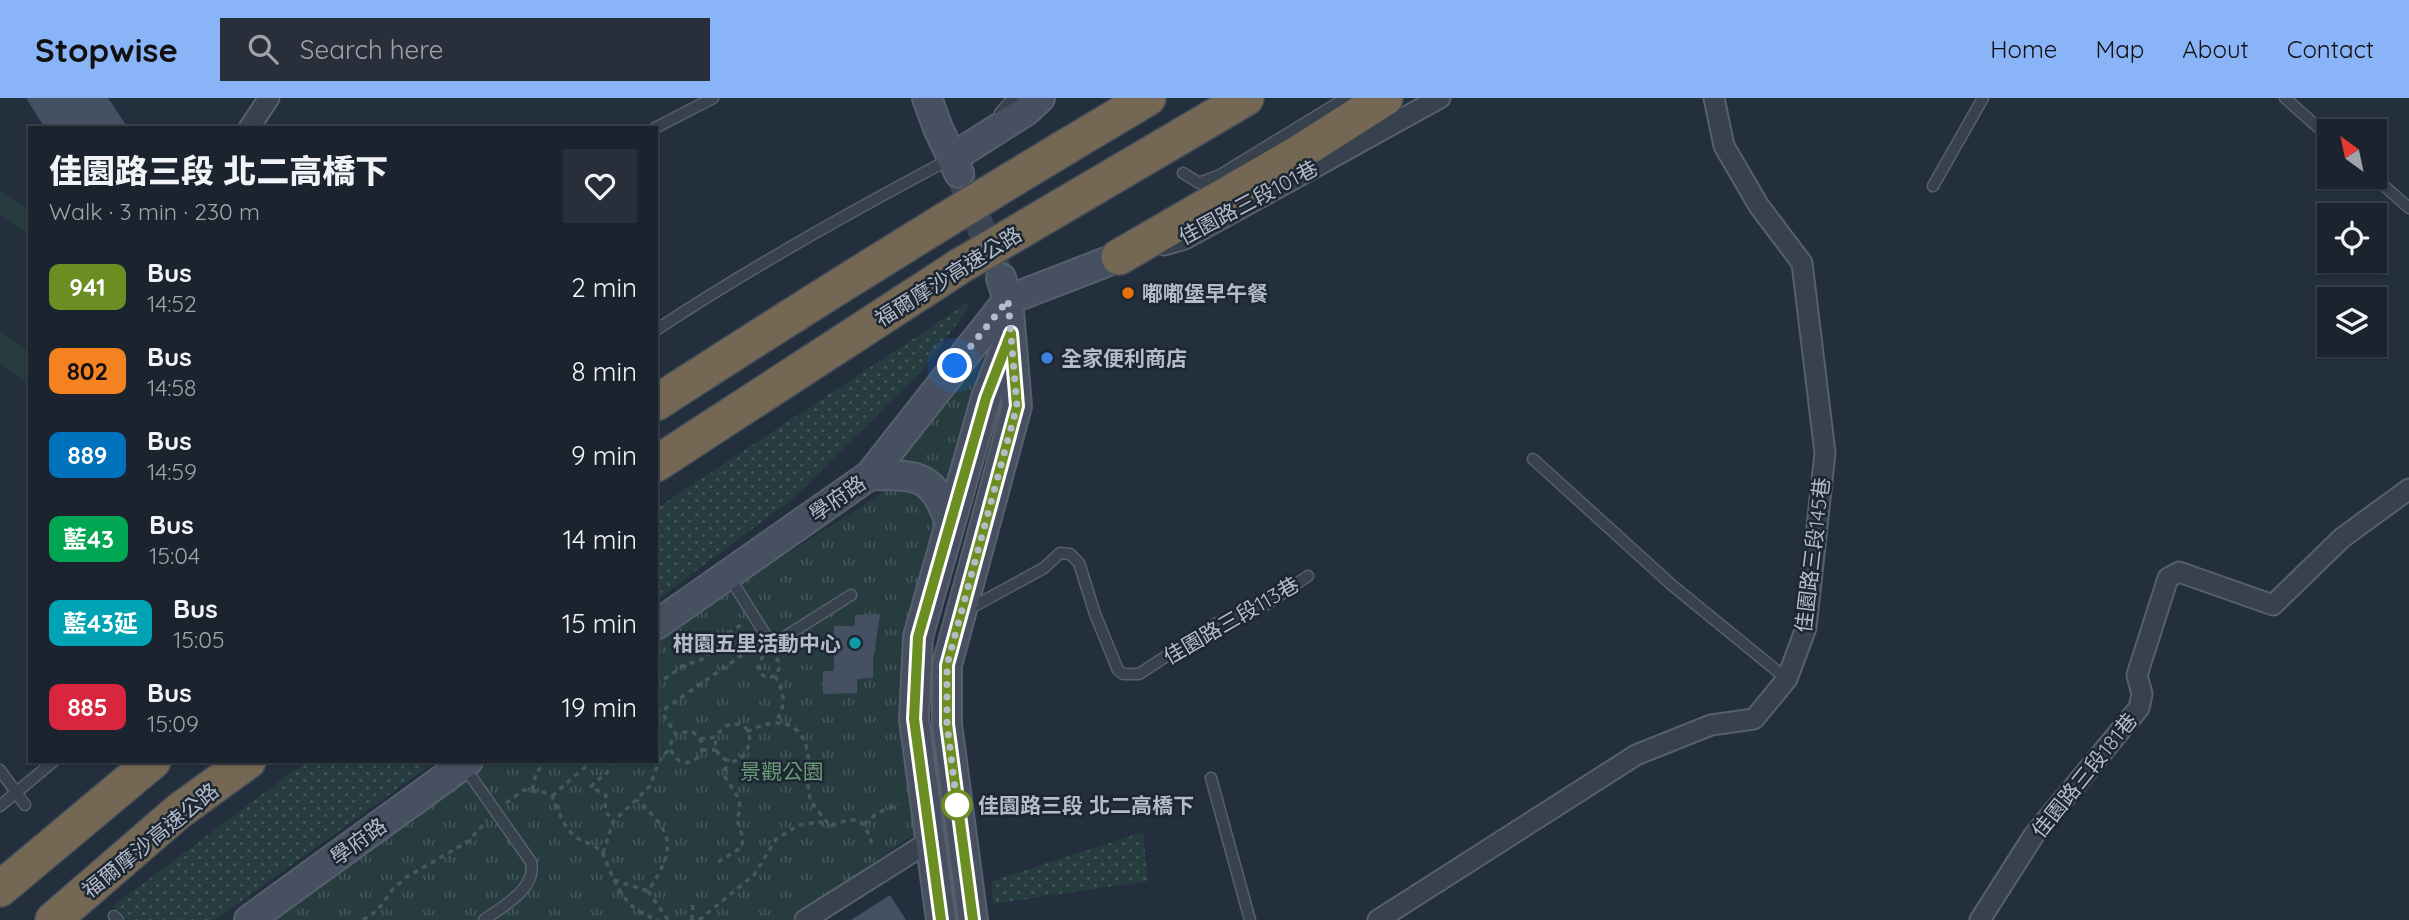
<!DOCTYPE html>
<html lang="en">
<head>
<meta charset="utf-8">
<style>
  :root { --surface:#1b232e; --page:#282f3a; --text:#f1f3f6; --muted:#a0a4aa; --line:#39404a; --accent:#8ab4f8 }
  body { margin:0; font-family:Quicksand,"Noto Sans TC",sans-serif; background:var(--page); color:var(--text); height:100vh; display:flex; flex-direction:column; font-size:26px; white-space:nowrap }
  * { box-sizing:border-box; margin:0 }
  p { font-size:23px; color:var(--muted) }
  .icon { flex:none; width:38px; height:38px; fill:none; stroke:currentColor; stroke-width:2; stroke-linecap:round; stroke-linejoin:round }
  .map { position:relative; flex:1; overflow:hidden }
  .sheet { position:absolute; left:28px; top:28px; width:630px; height:637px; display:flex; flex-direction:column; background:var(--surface); border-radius:0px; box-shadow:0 2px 5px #0004,0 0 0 2px var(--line) }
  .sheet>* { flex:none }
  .badge { padding:0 14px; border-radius:10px; font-size:24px; line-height:46px }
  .needle { width:46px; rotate:327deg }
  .controls { position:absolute; left:2317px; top:21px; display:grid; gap:14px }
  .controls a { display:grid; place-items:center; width:70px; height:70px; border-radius:0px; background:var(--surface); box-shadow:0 2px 5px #0004,0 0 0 2px var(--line); font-size:35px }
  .you { position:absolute; width:35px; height:35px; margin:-18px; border:5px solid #fff; border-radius:50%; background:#1a73e8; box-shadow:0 0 0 10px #1a73e833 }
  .map>.badge { position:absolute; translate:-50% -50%; box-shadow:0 0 0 4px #fff }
  .round { display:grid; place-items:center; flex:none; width:74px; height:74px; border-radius:0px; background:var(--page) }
  .summary { display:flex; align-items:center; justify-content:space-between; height:119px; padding:0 21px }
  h1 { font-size:33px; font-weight:800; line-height:52px }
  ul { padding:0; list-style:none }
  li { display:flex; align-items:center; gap:21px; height:84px; padding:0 21px }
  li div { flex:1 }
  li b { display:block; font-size:26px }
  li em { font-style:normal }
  li .badge { min-width:77px; font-weight:700; text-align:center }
  header { display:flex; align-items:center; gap:42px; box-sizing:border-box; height:98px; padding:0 35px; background:var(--accent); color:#111 }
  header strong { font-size:33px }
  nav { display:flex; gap:38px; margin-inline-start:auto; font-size:24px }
  .search { width:490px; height:63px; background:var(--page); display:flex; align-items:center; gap:18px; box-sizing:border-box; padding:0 24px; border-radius:0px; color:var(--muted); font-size:26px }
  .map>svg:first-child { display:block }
  .grass { fill:url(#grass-dots) }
  .park { fill:url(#park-tufts) }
  .pitch { fill:#263c3f }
  .building { fill:#455162 }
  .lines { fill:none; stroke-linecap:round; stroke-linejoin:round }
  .secondary-tunnel { stroke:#3a4453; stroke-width:28; stroke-dasharray:28 14; stroke-linecap:butt }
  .lane-casing { stroke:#565f6c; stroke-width:13 }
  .street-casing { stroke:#565f6c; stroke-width:23 }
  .secondary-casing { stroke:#565f6c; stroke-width:32 }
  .highway-casing { stroke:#434c59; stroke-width:38 }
  .path { stroke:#44595c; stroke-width:3.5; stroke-dasharray:5 5; stroke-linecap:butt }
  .lane { stroke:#38414e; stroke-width:10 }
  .street { stroke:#38414e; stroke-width:19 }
  .secondary { stroke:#465061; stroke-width:28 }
  .highway { stroke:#746855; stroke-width:35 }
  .line-casing { stroke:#fff; stroke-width:16 }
  .line { stroke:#6b8e23; stroke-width:10 }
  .walk { stroke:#b4bcc9; stroke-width:7; stroke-dasharray:0 12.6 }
  .food-dot { fill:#e8710a; stroke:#1d2633; stroke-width:2.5 }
  .shop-dot { fill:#3f7fe0; stroke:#1d2633; stroke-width:2.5 }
  .culture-dot { fill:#0f9aa8; stroke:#1d2633; stroke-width:2.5 }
  .stop-dot { fill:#fff; stroke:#6b8e23; stroke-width:3.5 }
  .labels { text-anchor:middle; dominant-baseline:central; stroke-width:5; stroke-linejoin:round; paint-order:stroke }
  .street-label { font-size:21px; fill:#b4bcc9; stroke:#1d2633 }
  .poi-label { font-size:21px; font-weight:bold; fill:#b4bcc9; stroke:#1d2633; text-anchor:start }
  .park-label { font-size:21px; fill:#6b9a76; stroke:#1d2633 }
  .stop-label { font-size:21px; font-weight:bold; fill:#b4bcc9; stroke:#1d2633; text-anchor:start }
</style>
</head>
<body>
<header>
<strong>Stopwise</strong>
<div class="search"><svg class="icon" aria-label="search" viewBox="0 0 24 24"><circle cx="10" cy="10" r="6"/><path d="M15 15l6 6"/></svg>Search here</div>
<nav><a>Home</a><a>Map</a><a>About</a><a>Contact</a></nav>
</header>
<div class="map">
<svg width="2409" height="822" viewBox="0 0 2409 822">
  <defs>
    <pattern id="grass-dots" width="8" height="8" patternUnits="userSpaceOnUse" patternTransform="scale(1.75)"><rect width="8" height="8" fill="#263c3f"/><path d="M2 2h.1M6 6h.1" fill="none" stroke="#435659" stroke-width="1.8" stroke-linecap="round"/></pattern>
    <pattern id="park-tufts" width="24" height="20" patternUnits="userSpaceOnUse" patternTransform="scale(1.75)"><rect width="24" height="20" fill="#263c3f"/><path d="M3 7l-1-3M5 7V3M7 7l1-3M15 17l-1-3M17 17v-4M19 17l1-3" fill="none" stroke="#435659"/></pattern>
  </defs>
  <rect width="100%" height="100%" fill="#242f3e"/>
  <path class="grass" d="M 970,203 L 965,215 L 920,275 L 796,398 L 656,503 L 656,411 Z
    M 307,663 L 436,663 L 215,822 L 128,822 L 113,808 Z
    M 1143,734 L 1148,783 L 993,806 L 992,783 Z"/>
  <path class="park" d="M 990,249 L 989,304 L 947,389 L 897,365 Z
    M 904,387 L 920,392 L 935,421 L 901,580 L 915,736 L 790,822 L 265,822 L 483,663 L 656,663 L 656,540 L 885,393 Z"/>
  <path class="pitch" d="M 0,93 L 30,112 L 30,138 L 0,116 Z
    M 0,234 L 30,254 L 30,288 L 0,266 Z"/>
  <path class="building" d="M 26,0 L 108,0 L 128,30 L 45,30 Z
    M 880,516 L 873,562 L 873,580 L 857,581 L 857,595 L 823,596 L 823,573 L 834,573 L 834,528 L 855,528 L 855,517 Z
    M 890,797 L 906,822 L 851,822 Z"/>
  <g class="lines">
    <path class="secondary-tunnel" d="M 960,77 L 997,171"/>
    <g class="lane-casing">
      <path id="lane" d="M 2285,0 L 2329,39
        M 1000,15 L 1013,0
        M 655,30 L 713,0
        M 1183,75 L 1199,85 L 1220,77 L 1346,0
        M 2374,79 L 2409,110
        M 1933,88 L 1983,0
        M 656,232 C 751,169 850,114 950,61
        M 1533,361 L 1673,488 L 1787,581
        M 730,480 L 772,547 L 851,497
        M 967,512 L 1044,470 L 1060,455 L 1070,456 L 1079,465 L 1095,516 L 1118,572 L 1123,576 L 1139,576 L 1217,525 L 1267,506 L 1308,478
        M 463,667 L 531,764 C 537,791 503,808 484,822
        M 0,672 L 25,707
        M 1211,680 L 1250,822
        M 0,708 L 54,663
        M 114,818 L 118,822"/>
    </g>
    <g class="street-casing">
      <path id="street" d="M 249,30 L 269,0
        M 1164,147 L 1185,141 L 1440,0
        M 805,822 L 930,743
        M 1378,822 L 1636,657 L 1711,627 L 1754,621 L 1787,581 L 1806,530 L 1825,355 L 1802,165 L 1759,108 L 1724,48 L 1714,0
        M 1980,822 L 2034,737 L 2139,610 L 2142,596 L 2137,577 L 2168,480 L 2179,474 L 2273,507 L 2342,440 L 2409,391"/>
    </g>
    <g class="secondary-casing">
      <path id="secondary" d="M 927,0 L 938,30 L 959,75
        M 952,60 L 1026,13 L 1040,0
        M 1008,202 L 1119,159
        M 870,377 C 919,377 933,376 950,425
        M 656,527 L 870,377 L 1008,202
        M 249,822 L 468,663
        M 941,822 L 914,621 L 918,539 L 986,300 L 1008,244
        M 973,822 L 947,626 L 947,567 L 1017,308 L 1008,202 L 1001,180"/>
    </g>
    <g class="highway-casing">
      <path id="highway" d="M 1119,159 L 1297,56 L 1385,0
        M 656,305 C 818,200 982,98 1148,0
        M 656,366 L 960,168 L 1246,0
        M 0,791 L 153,663
        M 53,822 L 179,713 L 248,663"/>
    </g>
    <path class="path" d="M 763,558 L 758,569 L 761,576 L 767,580 L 775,578 C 780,571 782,564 774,559
      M 775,578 C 784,594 787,607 776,623
      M 656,587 L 683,568 L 705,560 L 729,535 L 744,525
      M 656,611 L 661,613 L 676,636 C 671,643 668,649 673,656 C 686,679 720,650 691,633 L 676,636
      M 656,617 L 758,546
      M 747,634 C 768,622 796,618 806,647 C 811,662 806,681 809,696 C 811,707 824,719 830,728 C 857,718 864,718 872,747
      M 700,641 L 715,639 L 725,628 C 771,613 743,692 716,652 L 715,639
      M 702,652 L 716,652
      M 612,663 L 606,677 L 595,683 L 591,689 L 606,697 L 605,712 L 613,724
      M 532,692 L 536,675 L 546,663
      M 552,698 L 592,663
      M 506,705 L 524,692 L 543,694 L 552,698 C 559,713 563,730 577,740 C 585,745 594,746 601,753 C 605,758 607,767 610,773 C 622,800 630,812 658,822
      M 864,726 L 877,715 L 899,706
      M 603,755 L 613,724 L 650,688 L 658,666 L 664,656 L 670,652
      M 718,764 L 742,749 L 743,740 L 737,722 L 740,711 L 739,701 L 724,677 L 728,661
      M 614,782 L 648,793 C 676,751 675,736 637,702
      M 648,793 L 668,822
      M 363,822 L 377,813 L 393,791 L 405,780 L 469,743 L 487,722
      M 692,822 L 693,803
      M 699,822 L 754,777 L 776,741 L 799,727 L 819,724 L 830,728"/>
    <use href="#lane" class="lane"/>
    <use href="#street" class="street"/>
    <use href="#secondary" class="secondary"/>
    <use href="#highway" class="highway"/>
  </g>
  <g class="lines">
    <g class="line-casing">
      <path id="line" d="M 941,822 L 914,621 L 918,539 L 986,300 L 1011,235 L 1017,308 L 947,567 L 947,626 L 973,822"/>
    </g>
    <use href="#line" class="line"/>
    <path class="walk" d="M 955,268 L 1008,202 L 1017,308 L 947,567 L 947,626 L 957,707"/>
  </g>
  <circle class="food-dot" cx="1128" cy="195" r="7"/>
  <circle class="shop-dot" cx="1047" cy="260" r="7"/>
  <circle class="culture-dot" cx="855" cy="545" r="7"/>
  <circle class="stop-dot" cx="957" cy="707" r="14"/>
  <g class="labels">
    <g class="street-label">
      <text transform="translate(1248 104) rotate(-28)">佳園路三段101巷</text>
      <text transform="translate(948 178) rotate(-32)">福爾摩沙高速公路</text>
      <text transform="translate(837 400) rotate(-35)">學府路</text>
      <text transform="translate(1812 457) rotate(-83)">佳園路三段145巷</text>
      <text transform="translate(1231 522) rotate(-30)">佳園路三段113巷</text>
      <text transform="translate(2084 677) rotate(-51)">佳園路三段181巷</text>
      <text transform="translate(150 742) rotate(-39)">福爾摩沙高速公路</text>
      <text transform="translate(358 743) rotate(-36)">學府路</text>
    </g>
    <g class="poi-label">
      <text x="1142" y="195">嘟嘟堡早午餐</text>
      <text x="1061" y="260">全家便利商店</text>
      <text x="841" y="545" text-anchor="end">柑園五里活動中心</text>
    </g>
    <g class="park-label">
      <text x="782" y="673">景觀公園</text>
    </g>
    <g class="stop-label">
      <text x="978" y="707">佳園路三段 北二高橋下</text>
    </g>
  </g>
</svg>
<div class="controls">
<a><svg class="needle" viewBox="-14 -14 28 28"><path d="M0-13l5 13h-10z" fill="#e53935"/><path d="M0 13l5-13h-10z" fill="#a0a4aa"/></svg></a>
<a><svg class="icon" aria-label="locate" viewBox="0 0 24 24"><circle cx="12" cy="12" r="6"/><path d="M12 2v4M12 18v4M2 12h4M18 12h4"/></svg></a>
<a><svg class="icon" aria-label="layers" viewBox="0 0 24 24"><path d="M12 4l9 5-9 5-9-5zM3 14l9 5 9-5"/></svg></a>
</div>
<div class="you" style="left:955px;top:268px"></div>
<section class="sheet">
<div class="summary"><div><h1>佳園路三段 北二高橋下</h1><p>Walk · 3 min · 230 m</p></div><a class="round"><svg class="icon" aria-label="heart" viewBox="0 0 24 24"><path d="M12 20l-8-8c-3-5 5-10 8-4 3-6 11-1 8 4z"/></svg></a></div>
<ul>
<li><span class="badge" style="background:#6b8e23;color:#fff">941</span><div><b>Bus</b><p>14:52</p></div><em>2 min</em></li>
<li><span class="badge" style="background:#f58220;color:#111">802</span><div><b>Bus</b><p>14:58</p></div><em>8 min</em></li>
<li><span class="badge" style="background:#0072bc;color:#fff">889</span><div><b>Bus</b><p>14:59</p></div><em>9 min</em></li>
<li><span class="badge" style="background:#00a651;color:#fff">藍43</span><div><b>Bus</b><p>15:04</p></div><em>14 min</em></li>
<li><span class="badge" style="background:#00a3b4;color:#fff">藍43延</span><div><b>Bus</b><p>15:05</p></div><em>15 min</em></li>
<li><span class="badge" style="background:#d7263d;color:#fff">885</span><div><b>Bus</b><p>15:09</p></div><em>19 min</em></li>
</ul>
</section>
</div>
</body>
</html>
